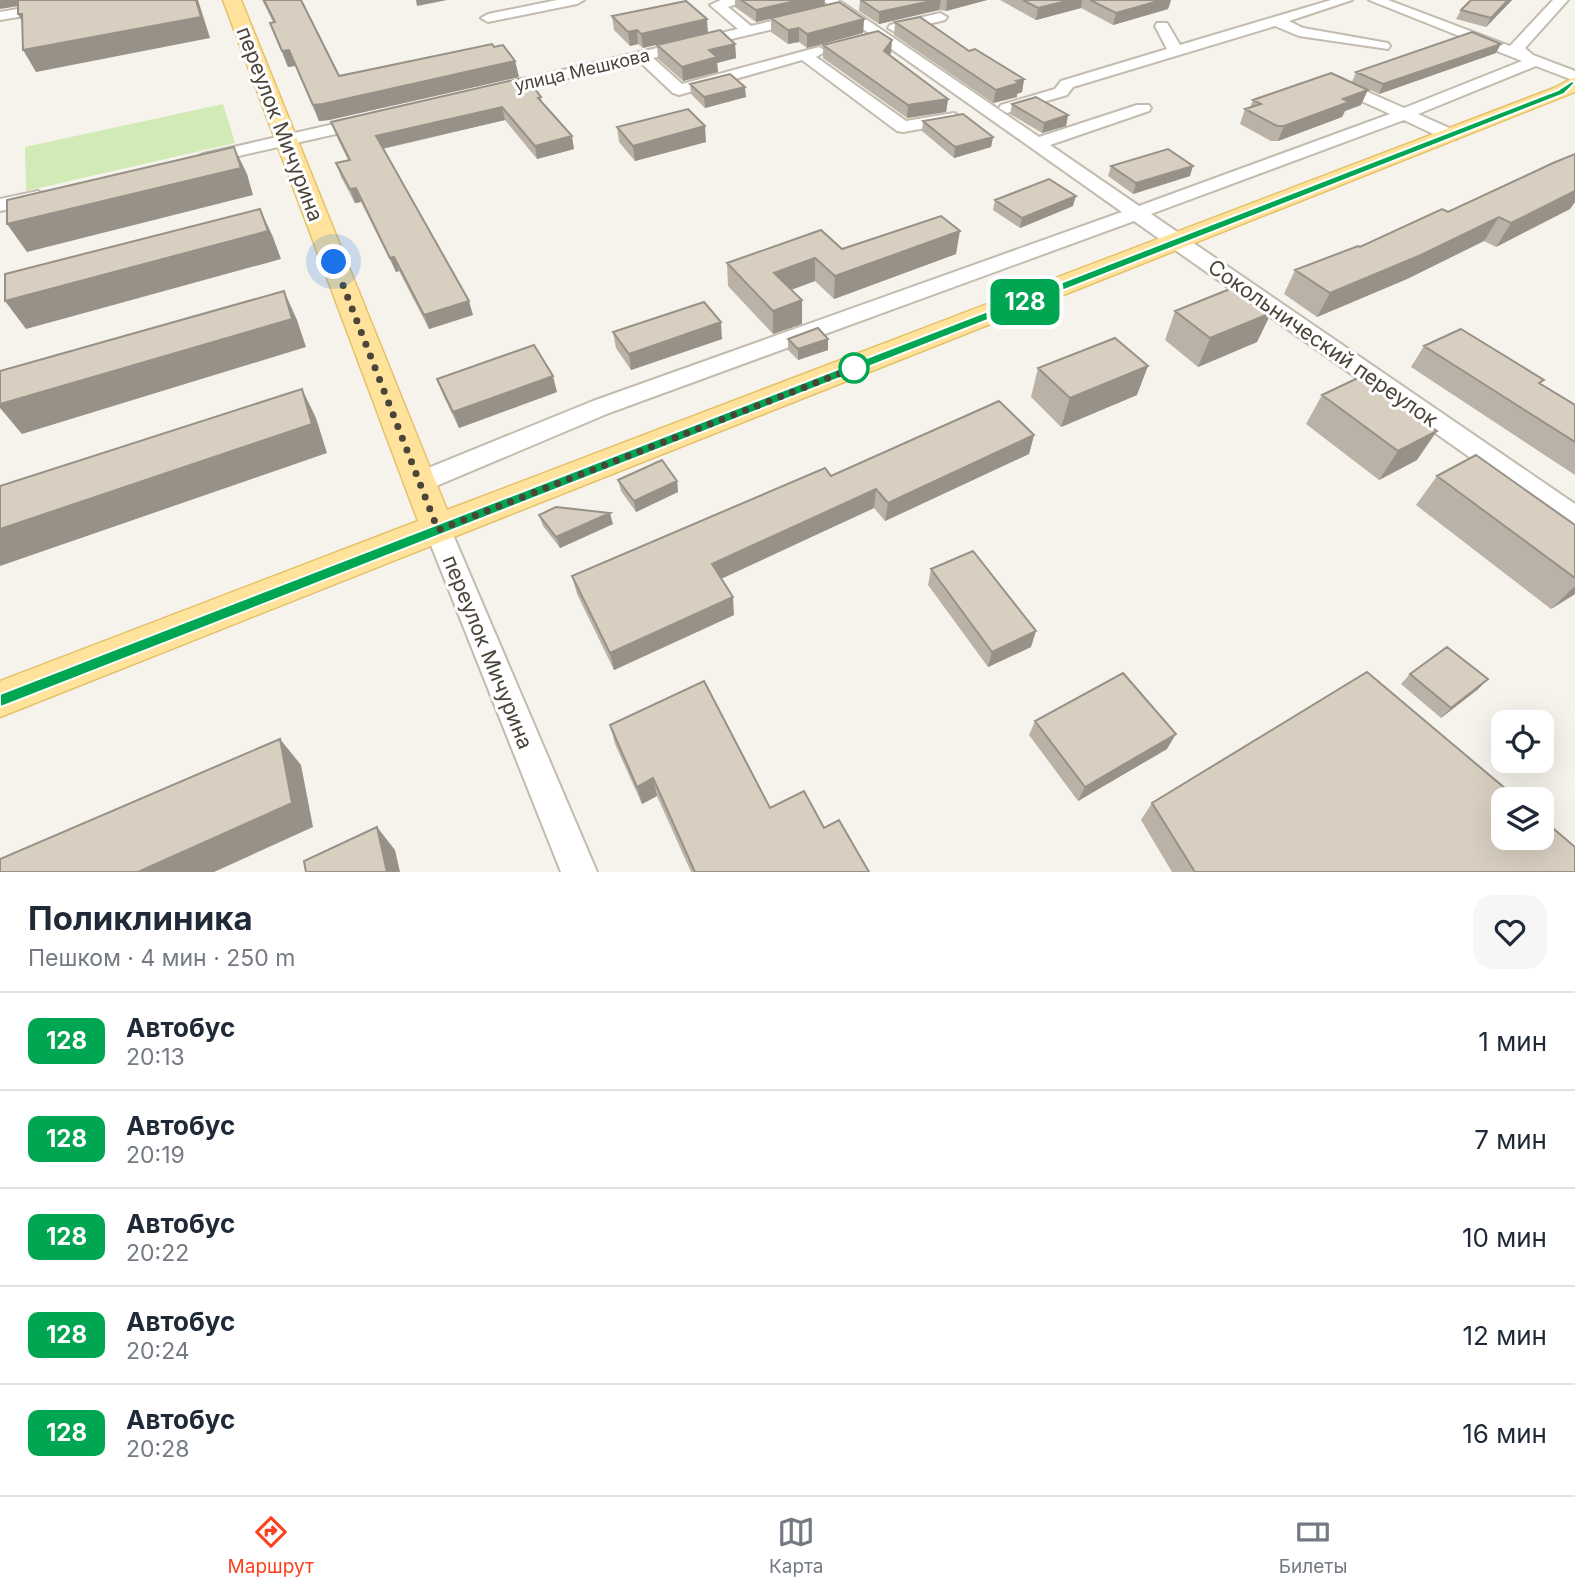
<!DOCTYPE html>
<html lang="ru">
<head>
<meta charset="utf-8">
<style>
  :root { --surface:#fff; --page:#f6f6f7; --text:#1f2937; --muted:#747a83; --line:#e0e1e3; --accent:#fc3f1d }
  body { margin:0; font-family:Inter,sans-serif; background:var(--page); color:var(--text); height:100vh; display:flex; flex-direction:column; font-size:26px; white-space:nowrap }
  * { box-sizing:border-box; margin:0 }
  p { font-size:23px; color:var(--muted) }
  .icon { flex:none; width:38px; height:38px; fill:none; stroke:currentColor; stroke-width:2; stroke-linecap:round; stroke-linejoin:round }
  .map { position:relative; height:872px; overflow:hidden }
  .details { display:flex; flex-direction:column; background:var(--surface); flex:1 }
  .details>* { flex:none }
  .badge { padding:0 14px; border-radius:10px; font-size:24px; line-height:46px }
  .controls { position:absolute; left:1491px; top:710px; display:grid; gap:14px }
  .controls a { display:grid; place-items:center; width:63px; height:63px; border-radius:14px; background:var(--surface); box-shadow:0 7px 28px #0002; font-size:35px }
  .you { position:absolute; width:35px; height:35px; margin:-18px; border:5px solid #fff; border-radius:50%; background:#1a73e8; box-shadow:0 0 0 10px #1a73e833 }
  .map>.badge { position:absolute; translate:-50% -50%; box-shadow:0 0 0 4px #fff }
  .round { display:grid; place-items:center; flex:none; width:74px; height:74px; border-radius:21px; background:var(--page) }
  .headline { display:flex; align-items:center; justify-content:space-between; height:119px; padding:0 28px }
  h1 { font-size:33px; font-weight:700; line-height:52px }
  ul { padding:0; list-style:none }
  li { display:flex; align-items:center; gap:21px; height:98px; padding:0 28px; border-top:2px solid var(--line) }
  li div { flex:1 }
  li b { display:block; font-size:26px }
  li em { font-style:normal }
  li .badge { min-width:77px; font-weight:700; text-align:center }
  .menu { display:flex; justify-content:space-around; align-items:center; height:98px; border-top:2px solid var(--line); background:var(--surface); font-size:19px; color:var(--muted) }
  .menu a { display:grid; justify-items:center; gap:4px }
  .menu .selected { color:var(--accent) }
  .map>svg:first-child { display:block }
  .green { fill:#d2eab5 }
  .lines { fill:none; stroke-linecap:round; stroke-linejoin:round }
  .minor-casing { stroke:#c2bbae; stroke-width:4 }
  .major-casing { stroke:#e6c16a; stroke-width:3 }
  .minor { fill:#fff; fill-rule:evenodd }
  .major { fill:#ffe39c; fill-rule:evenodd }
  .wall { fill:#bab2a6 }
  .shaded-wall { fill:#979187 }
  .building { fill:#d8cfc1; stroke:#979187; stroke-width:2 }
  .line { fill:#00a651; stroke:#fff; stroke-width:2 }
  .walk { stroke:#4b4439; stroke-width:7; stroke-dasharray:0 12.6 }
  .stop-dot { fill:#fff; stroke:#00a651; stroke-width:3.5 }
  .labels { text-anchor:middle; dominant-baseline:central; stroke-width:6; stroke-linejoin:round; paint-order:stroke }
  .far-street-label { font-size:18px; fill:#4b4439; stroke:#fff }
  .street-label { font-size:21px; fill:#4b4439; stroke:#fff }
</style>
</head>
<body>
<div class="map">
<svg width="1575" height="872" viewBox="0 0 1575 872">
  <rect width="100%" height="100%" fill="#f6f3ec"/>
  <path class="green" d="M 223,104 L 235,143 L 26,191 L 25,147 Z"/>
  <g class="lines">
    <g class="minor-casing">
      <path id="minor" d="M 71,0 L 102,0 L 95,4 L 0,20 L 0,12 Z
        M 557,0 L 584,0 L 577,4 L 488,22 L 481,18 L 488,14 Z
        M 721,0 L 748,0 L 728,7 L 751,26 L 801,14 L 808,18 L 806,21 L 653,58 L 682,84 L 819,47 L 826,51 L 816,57 L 906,121 L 954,113 L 962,118 L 954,123 L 903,132 L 897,131 L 802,60 L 679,95 L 673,93 L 639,61 L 499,95 L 491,90 L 499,85 L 738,29 L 710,5 Z
        M 822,0 L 838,0 L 1039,137 L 1137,105 L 1149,105 L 1151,108 L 1149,111 L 1050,145 L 1139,206 L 1390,114 L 1333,88 L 1331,85 L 1333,82 L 1345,82 L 1404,108 L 1522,61 L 1369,0 L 1388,0 L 1510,46 L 1553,0 L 1568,0 L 1525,48 L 1533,55 L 1575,71 L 1575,81 L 1536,66 L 1418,114 L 1456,131 L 1459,135 L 1456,139 L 1444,139 L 1404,120 L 1151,214 L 1575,504 L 1575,528 L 1566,525 L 1134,221 L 609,413 L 429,489 L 420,492 L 411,489 L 407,482 L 411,475 L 593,401 L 1122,212 Z
        M 1331,0 L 1352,0 L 1289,21 L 1303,28 L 1388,43 L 1390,46 L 1388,49 L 1299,36 L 1275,26 L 1073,87 L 1067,95 L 1013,111 L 1007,113 L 999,108 L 1001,105 L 1055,89 L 1061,81 L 1167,49 L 1155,26 L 1157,23 L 1167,23 L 1180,45 Z
        M 940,13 L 947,17 L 945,20 L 895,32 L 888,28 L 890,25 Z
        M 365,117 L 371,118 L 373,122 L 371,126 L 203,164 L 194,159 L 203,154 Z
        M 38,191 L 47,197 L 45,201 L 0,211 L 0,199 Z
        M 438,519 L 447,523 L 451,530 L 597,872 L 561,872 L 425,530 L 429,523 Z"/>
    </g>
    <g class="major-casing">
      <path id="major" d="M 223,0 L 241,0 L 447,510 L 1554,88 L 1575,77 L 1575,92 L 0,717 L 0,681 L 418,521 Z"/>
    </g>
    <use href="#minor" class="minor"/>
    <use href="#major" class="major"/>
  </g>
  <path class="wall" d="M 262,0 L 301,0 L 339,76 L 494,47 L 515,61 L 519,77 L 329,120 L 319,121 L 295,66 L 288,67 L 270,23 L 273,22 Z
    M 735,0 L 825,0 L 824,6 L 864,19 L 863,33 L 807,48 L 799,42 L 788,44 L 771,32 L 771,19 L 756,22 L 735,7 Z
    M 860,0 L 987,0 L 946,11 L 939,10 L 879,24 L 859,11 Z
    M 1000,0 L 1171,0 L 1168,9 L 1113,25 L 1081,8 L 1036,20 Z
    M 1471,0 L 1512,0 L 1486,27 L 1456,19 L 1461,10 Z
    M 686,1 L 643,48 L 638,44 L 630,46 L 614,30 L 612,16 Z
    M 895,22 L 969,51 L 1024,79 L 1022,92 L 1017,94 L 1017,97 L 993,103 L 894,35 Z
    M 735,44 L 736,58 L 717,63 L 718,72 L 683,81 L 658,59 L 657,45 Z
    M 823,45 L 891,53 L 890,55 L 948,99 L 946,112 L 907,118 L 823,58 Z
    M 1496,53 L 1379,94 L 1352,82 L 1356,72 Z
    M 690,84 L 746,97 L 705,108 L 691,94 Z
    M 541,97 L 542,103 L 574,149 L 537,159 L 505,120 L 383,149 L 473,315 L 429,329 L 399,271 L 396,272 L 361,202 L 355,203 L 341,177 L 336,163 L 348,160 L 336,135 L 331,122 Z
    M 1253,100 L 1361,105 L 1345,111 L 1342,117 L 1278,141 L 1271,141 L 1240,124 L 1245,109 L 1250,108 Z
    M 1012,104 L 1068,115 L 1066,126 L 1042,133 L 1010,114 Z
    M 923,121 L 993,137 L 991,147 L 954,158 L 922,131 Z
    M 617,127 L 706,142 L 635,161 L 619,142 Z
    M 1575,154 L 1575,202 L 1570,209 L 1496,247 L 1484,241 L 1407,279 L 1317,317 L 1284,294 L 1295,270 L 1360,247 L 1448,212 Z
    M 1111,166 L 1190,176 L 1133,194 L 1108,176 Z
    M 995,200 L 1073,206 L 1020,228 L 993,210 Z
    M 842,249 L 956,254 L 834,299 L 815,281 L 791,290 L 802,300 L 802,324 L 773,334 L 728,286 L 727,263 Z
    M 1175,311 L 1271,313 L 1257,342 L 1198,367 L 1165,340 Z
    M 613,332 L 722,339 L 631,370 L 616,348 Z
    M 788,339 L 828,339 L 828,350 L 798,360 L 788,350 Z
    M 1424,346 L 1541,384 L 1575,405 L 1575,475 L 1411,367 Z
    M 1038,368 L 1137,395 L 1061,427 L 1031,397 Z
    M 437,379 L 557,392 L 459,428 L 443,395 Z
    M 1322,395 L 1417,460 L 1379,480 L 1306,424 Z
    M 1034,435 L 1029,454 L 885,521 L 874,508 L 721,579 L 734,615 L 614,670 L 577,594 L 572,576 L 831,476 Z
    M 1437,476 L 1575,525 L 1575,594 L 1551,609 L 1416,505 Z
    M 618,480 L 677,481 L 678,492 L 636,512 L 621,491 Z
    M 539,515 L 613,524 L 560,548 L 543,526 Z
    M 931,569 L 1031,647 L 988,667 L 928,585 Z
    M 1410,674 L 1488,679 L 1477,690 L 1441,718 L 1401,684 Z
    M 1035,721 L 1167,749 L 1078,801 L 1029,735 Z
    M 610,725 L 770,808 L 824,828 L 869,872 L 691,872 L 657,796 L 642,804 L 615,744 Z
    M 1152,803 L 1575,872 L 1172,872 L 1141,820 Z"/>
  <path class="shaded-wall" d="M 0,0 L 55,0 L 0,9 Z
    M 196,0 L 198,0 L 210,38 L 36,72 L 23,50 Z
    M 416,0 L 447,0 L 417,6 Z
    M 800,0 L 825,0 L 824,6 L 756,22 L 756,10 Z
    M 936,0 L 941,0 L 939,10 L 879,24 L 879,12 Z
    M 947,0 L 987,0 L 946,11 Z
    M 1071,0 L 1082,0 L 1081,8 L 1036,20 L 1038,8 Z
    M 1162,0 L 1171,0 L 1168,9 L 1113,25 L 1116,13 Z
    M 1508,0 L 1512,0 L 1486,27 L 1491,18 Z
    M 18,14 L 22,14 L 29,35 Z
    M 707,19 L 708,33 L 643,48 L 641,34 Z
    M 864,19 L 863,33 L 807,48 L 807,34 Z
    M 799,28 L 799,42 L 788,44 L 788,30 Z
    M 637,30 L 638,44 L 630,46 L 628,32 Z
    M 892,40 L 891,53 L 883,63 L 884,51 Z
    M 735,44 L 736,58 L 717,63 L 718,72 L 683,81 L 682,67 L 709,50 Z
    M 1501,44 L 1496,53 L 1379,94 L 1383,84 Z
    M 289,50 L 295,66 L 288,67 L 282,51 Z
    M 515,61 L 519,77 L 329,120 L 319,121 L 313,105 Z
    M 1024,79 L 1022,92 L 1017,94 L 1017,97 L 993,103 L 996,90 Z
    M 745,87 L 746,97 L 705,108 L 704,97 Z
    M 1368,90 L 1361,105 L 1345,111 L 1342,117 L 1278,141 L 1284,126 L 1343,99 Z
    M 948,99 L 946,112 L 907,118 L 908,105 Z
    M 502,107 L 505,120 L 380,149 L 376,136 Z
    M 1068,115 L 1066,126 L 1042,133 L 1044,123 Z
    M 705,126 L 706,142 L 635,161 L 633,146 Z
    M 572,136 L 574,149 L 537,159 L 535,146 Z
    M 993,137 L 991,147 L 954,158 L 955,147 Z
    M 234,147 L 247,174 L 253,195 L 27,252 L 7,224 Z
    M 1193,166 L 1190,176 L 1133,194 L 1136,183 Z
    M 1575,180 L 1575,202 L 1570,209 L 1496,247 L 1511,223 Z
    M 356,188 L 361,202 L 355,203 L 350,189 Z
    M 1076,196 L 1073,206 L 1020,228 L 1022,218 Z
    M 260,209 L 273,237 L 281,259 L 26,329 L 5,301 Z
    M 1499,217 L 1484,241 L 1407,279 L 1317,317 L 1330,293 Z
    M 960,231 L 956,254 L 834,299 L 835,276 Z
    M 394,257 L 399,271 L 396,272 L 390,258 Z
    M 815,258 L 815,281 L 774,296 L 774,273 Z
    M 284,291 L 297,320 L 306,347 L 22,434 L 0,408 L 0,404 Z
    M 802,300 L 802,324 L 773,334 L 773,311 Z
    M 469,301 L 473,315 L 429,329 L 424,315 Z
    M 1271,313 L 1257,342 L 1198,367 L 1210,338 Z
    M 721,322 L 722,339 L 631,370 L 629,354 Z
    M 828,339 L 828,350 L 798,360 L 798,349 Z
    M 1148,366 L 1137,395 L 1061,427 L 1070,398 Z
    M 553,376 L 557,392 L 459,428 L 453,412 Z
    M 302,389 L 316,418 L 327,453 L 0,566 L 0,529 Z
    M 1437,431 L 1417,460 L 1379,480 L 1398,451 Z
    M 1034,435 L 1029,454 L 885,521 L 888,503 Z
    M 677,481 L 678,492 L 636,512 L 634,501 Z
    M 876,489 L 874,508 L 714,582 L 712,564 Z
    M 610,513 L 613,524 L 560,548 L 556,537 Z
    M 1575,586 L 1575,594 L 1551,609 Z
    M 733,597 L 734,615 L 614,670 L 610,653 Z
    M 1036,631 L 1031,647 L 988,667 L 992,652 Z
    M 1488,679 L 1477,690 L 1441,718 L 1451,708 Z
    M 1176,734 L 1167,749 L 1078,801 L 1085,787 Z
    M 280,739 L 301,765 L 313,827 L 214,872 L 138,872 Z
    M 653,778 L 657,796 L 642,804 L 637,787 Z
    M 377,827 L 395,850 L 400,872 L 387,872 Z"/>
  <path class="building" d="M 18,0 L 196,0 L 201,17 L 23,50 L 22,14 L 18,14 Z
    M 264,0 L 301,0 L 339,76 L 492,44 L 494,47 L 503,45 L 515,61 L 323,104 L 313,105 L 289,50 L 282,51 L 270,23 L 275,22 Z
    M 741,0 L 800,0 L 756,10 Z
    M 861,0 L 936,0 L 879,12 Z
    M 1023,0 L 1071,0 L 1038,8 Z
    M 1090,0 L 1162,0 L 1116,13 Z
    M 1471,0 L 1508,0 L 1491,18 L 1461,10 Z
    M 686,1 L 707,19 L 641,34 L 637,30 L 628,32 L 612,16 Z
    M 839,2 L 864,19 L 807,34 L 799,28 L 788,30 L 771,18 Z
    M 920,17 L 969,51 L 975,49 L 1024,79 L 1016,81 L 1019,83 L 996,90 L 895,22 Z
    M 720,30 L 735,44 L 709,50 L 717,57 L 682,67 L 657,45 Z
    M 878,31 L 892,40 L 884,51 L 948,99 L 908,105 L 823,45 Z
    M 1472,32 L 1501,44 L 1383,84 L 1356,72 Z
    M 1331,73 L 1368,90 L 1343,99 L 1349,102 L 1284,126 L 1277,126 L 1245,109 L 1261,104 L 1253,100 Z
    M 730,74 L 745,87 L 704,97 L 690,84 Z
    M 526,77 L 541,97 L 538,98 L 572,136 L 535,146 L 502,107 L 376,136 L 469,301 L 424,315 L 394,257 L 390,258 L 356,188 L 350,189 L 336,163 L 350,160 L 331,122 Z
    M 1036,97 L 1068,115 L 1044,123 L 1012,104 Z
    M 688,109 L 705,126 L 633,146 L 617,127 Z
    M 963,114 L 993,137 L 955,147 L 923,121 Z
    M 234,147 L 241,168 L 7,224 L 7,200 Z
    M 1168,149 L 1193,166 L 1136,183 L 1111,166 Z
    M 1575,154 L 1575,191 L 1511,223 L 1499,217 L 1421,255 L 1330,293 L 1295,270 L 1358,246 L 1360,247 L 1442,209 L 1448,212 L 1553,163 Z
    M 1049,179 L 1076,196 L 1022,218 L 995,200 Z
    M 260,209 L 268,231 L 5,301 L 5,274 Z
    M 941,216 L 960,231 L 835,276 L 815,258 L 774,273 L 802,300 L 773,311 L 727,263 L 821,230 L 842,249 Z
    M 1235,287 L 1271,313 L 1210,338 L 1175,311 Z
    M 284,291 L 292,319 L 0,404 L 0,371 Z
    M 704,302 L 721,322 L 629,354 L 613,332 Z
    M 818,328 L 828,339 L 798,349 L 788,339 Z
    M 1461,329 L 1544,380 L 1539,383 L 1575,405 L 1575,442 L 1424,346 Z
    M 1115,338 L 1148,366 L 1070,398 L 1038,368 Z
    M 534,345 L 553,376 L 453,412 L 437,379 Z
    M 1360,377 L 1437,431 L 1398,451 L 1322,395 Z
    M 302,389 L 312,424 L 0,529 L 0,486 Z
    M 999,401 L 1034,435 L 888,503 L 876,489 L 712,564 L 733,597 L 610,653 L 572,576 L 825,468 L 831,476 Z
    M 1476,455 L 1575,525 L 1575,578 L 1437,476 Z
    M 662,460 L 677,481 L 634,501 L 618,480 Z
    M 556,507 L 610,513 L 556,537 L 539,515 Z
    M 973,551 L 1036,631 L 992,652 L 931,569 Z
    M 1447,647 L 1488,679 L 1451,708 L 1410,674 Z
    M 1367,672 L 1519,800 L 1503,800 L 1503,838 L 1542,838 L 1542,819 L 1575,847 L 1575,872 L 1195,872 L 1152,803 Z
    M 1123,673 L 1176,734 L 1085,787 L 1035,721 Z
    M 704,681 L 770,808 L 804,791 L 824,828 L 839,820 L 869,872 L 695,872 L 653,778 L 637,787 L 610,725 Z
    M 280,739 L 292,803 L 138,872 L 0,872 L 0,859 Z
    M 377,827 L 387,872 L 306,872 L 304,861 Z"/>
  <path class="line" d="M 1572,81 L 1575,83 L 1564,94 L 6,705 L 0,707 L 0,694 L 1558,90 Z"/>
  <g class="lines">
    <path class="walk" d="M 334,262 L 438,530 L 854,368"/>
  </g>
  <circle class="stop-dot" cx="854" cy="368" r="14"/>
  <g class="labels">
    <g class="far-street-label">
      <text transform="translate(582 70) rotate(-13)">улица Мешкова</text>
    </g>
    <g class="street-label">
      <text transform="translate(280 124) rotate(69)">переулок Мичурина</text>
      <text transform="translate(1323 343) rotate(35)">Сокольнический переулок</text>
      <text transform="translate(488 652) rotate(68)">переулок Мичурина</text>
    </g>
  </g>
</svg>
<div class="controls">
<a><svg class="icon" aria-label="locate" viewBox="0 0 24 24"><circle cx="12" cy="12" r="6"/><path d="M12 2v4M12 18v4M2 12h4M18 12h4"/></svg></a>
<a><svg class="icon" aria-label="layers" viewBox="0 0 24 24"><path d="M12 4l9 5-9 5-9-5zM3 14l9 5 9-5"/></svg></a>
</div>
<div class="you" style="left:334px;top:262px"></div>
<b class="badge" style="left:1025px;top:302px;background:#00a651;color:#fff">128</b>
</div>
<section class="details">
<div class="headline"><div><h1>Поликлиника</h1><p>Пешком · 4 мин · 250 m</p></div><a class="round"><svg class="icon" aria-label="heart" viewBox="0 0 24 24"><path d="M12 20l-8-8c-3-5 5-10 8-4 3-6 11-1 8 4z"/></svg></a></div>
<ul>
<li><span class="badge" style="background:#00a651;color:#fff">128</span><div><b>Автобус</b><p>20:13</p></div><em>1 мин</em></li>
<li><span class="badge" style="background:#00a651;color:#fff">128</span><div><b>Автобус</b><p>20:19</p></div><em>7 мин</em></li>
<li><span class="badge" style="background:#00a651;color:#fff">128</span><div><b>Автобус</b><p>20:22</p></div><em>10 мин</em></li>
<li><span class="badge" style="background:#00a651;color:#fff">128</span><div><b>Автобус</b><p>20:24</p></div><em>12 мин</em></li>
<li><span class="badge" style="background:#00a651;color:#fff">128</span><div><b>Автобус</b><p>20:28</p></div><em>16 мин</em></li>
</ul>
</section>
<nav class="menu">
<a class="selected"><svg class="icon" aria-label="directions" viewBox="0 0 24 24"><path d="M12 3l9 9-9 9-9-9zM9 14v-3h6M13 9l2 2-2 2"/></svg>Маршрут</a>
<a><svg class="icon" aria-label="map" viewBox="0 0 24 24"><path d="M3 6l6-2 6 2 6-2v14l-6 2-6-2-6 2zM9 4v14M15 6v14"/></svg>Карта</a>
<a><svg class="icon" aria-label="tickets" viewBox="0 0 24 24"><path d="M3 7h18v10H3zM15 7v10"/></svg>Билеты</a>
</nav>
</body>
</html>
